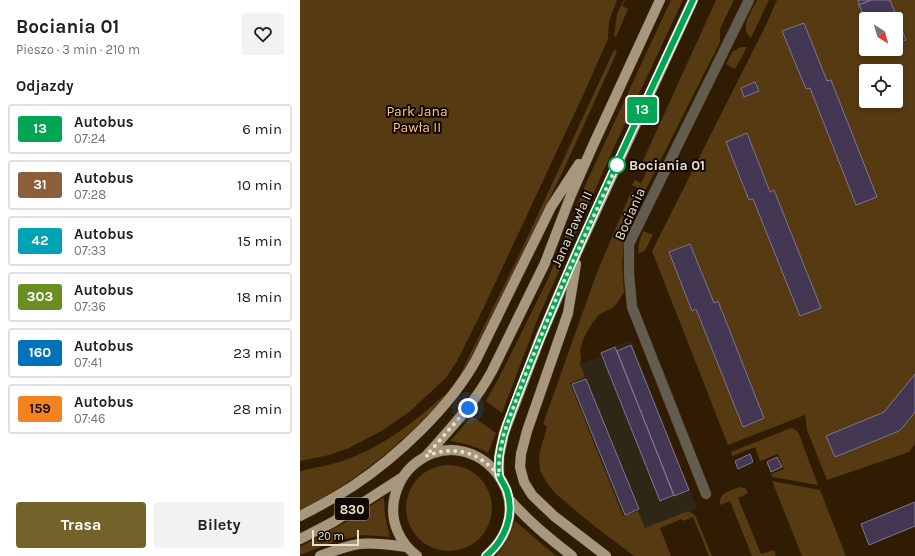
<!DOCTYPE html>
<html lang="pl">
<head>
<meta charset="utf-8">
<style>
  :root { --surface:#fff; --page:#f2f2f2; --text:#202124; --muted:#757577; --line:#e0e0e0; --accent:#73632b }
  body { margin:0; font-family:Karla,sans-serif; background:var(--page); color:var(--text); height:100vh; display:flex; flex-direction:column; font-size:15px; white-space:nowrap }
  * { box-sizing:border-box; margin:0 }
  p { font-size:13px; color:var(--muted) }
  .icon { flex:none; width:22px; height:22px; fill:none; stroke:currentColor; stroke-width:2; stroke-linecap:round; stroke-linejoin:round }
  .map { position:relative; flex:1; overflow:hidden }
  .panel { display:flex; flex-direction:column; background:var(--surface); width:300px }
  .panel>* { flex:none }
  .badge { padding:0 8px; border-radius:3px; font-size:14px; line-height:26px }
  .needle { width:26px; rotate:143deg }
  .buttons { position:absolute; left:559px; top:12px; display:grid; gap:8px }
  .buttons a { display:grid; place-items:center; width:44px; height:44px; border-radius:4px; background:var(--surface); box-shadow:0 2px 6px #0003; font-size:20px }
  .scale { position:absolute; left:12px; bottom:10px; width:47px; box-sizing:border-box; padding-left:4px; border:2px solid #ecdfcf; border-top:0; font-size:11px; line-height:14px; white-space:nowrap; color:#ecdfcf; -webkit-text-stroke:3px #100801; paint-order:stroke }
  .you { position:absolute; width:20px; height:20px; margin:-10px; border:3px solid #fff; border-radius:50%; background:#1a73e8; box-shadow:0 0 0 6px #1a73e833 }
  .map>.badge { position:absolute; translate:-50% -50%; box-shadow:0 0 0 2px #fff }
  h2 { padding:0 16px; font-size:15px; line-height:36px }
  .round { display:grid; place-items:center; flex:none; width:42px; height:42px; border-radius:4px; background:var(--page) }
  .headline { display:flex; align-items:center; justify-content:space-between; height:68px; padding:0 16px }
  h1 { font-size:19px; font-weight:700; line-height:30px }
  .action { display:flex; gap:8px; margin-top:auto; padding:8px 16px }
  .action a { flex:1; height:46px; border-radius:4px; background:var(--accent); color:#fff; font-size:16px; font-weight:700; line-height:46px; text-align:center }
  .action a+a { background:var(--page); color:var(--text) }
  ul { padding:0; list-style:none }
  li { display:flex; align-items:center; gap:12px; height:50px; margin:0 8px 6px; padding:0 8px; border:2px solid var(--line); border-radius:4px }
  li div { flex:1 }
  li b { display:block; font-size:15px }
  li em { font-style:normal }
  li .badge { min-width:44px; font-weight:700; text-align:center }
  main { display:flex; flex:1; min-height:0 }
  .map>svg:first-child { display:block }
  .industrial { fill:#2f2616 }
  .green { fill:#563a12; fill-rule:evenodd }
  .building { fill:#433753; stroke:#807493 }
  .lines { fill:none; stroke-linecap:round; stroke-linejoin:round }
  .minor-casing { stroke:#49371f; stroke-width:11 }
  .major-casing { stroke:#49371f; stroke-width:11 }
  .minor { stroke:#635c4f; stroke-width:10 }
  .major { stroke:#a7987d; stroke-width:10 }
  .line-casing { stroke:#fff; stroke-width:9 }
  .line { stroke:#00a651; stroke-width:6 }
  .walk { stroke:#ecdfcf; stroke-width:4; stroke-dasharray:0 7.2 }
  .stop-dot { fill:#fff; stroke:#00a651; stroke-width:2 }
  .labels { text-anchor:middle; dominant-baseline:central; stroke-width:4; stroke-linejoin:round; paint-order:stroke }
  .shield { fill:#100801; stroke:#aa9e91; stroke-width:1 }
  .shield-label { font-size:13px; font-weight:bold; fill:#ecdfcf }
  .park-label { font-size:14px; fill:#fec681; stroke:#100801 }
  .stop-label { font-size:14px; font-weight:bold; fill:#ecdfcf; stroke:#100801; text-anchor:start }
  .street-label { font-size:14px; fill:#ecdfcf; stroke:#100801 }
</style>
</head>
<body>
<main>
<section class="panel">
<div class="headline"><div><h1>Bociania 01</h1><p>Pieszo · 3 min · 210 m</p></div><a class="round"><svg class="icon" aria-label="heart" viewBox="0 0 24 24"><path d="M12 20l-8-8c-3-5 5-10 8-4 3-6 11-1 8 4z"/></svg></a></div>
<h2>Odjazdy</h2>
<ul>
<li><span class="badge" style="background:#00a651;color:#fff">13</span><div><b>Autobus</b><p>07:24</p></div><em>6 min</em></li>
<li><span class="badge" style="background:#8b5e3c;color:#fff">31</span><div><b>Autobus</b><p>07:28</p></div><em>10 min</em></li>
<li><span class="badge" style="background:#00a3b4;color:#fff">42</span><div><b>Autobus</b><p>07:33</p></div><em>15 min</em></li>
<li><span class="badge" style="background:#6b8e23;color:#fff">303</span><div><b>Autobus</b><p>07:36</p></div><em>18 min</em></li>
<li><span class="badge" style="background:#0072bc;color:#fff">160</span><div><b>Autobus</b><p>07:41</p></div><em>23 min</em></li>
<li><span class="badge" style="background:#f58220;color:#111">159</span><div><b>Autobus</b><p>07:46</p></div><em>28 min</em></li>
</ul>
<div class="action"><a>Trasa</a><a>Bilety</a></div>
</section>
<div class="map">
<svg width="615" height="556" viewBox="0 0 615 556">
  <rect width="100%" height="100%" fill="#2f1c02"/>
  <path class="industrial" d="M 331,340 L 397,508 L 345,528 L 323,517 L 270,383 L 285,377 L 280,364 L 301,356 L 300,352 Z"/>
  <path class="green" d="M 0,0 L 317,0 L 309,21 L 308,39 L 285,91 L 184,307 L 157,361 L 146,378 L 109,412 L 83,430 L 49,448 L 29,455 L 0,461 Z
    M 324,0 L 325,0 L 322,6 L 328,9 L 316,37 L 314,36 L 317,14 Z
    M 371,0 L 383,0 L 315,145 L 238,318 L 202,413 L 186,401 L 202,372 L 248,279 L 287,181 Z
    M 416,0 L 434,0 L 420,29 L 420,42 L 345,191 L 332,185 L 335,180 L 341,183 L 348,169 L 341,165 Z
    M 457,0 L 469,0 L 451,38 C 438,29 452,11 457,0 Z
    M 477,0 L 615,0 L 615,444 L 609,452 L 527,480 L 507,430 L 505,415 L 428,445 L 352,251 L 464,29 ZM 566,19 L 596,19 L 596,49 L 566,49 ZM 566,71 L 596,71 L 596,101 L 566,101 Z
    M 441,47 L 447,47 L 435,69 L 426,64 L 432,52 Z
    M 314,50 L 317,52 L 263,171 L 166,368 L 157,381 L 221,251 Z
    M 331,192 L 342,198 L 324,239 L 322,265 L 324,292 L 318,302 L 312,308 L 300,314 L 292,323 L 283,340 L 280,350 L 281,358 L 280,364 L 285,377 L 270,383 L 323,516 L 338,511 L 345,528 L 388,511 L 395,515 L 412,556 L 409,556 L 393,517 L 383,521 L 382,519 L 360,528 L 371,556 L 334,556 L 293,525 L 256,494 L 247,483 L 240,471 L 239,455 L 247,427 L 243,424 L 296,275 Z
    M 343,231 L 353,235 L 345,250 L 343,252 L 338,253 L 339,243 Z
    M 143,396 L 145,397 C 104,442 54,483 0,511 L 0,471 C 12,468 25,466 36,463 C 75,452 114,423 143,396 Z
    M 172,416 L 196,433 L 188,453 C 176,446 164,443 150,441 Z
    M 491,428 L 496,430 L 499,434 L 518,485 L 472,477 L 471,474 L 484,469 L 478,454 L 460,461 L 455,447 L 432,456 L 431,452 Z
    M106 508a43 43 0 1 1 86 0a43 43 0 1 1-86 0Z
    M 472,481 L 520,490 L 546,556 L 502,556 Z
    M 439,487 L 445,488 L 448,493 L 438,498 L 461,554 L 474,550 L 476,556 L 452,556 L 430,501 L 420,505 C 418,493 430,491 439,487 Z
    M 84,497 L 85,516 L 90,537 L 64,535 L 38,540 L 0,555 L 0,547 L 51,519 Z
    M 215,521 L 256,556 L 195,556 C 206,544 210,536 215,521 Z"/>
  <path class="building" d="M 558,0 L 571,0 L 559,5 Z
    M 571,0 L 590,0 L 606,40 L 596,44 L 596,19 L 566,19 L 566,21 L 559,5 Z
    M 504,23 L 527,81 L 531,80 L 577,197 L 556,205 L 510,88 L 506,89 L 482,31 Z
    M 455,82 L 459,91 L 444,97 L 441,88 Z
    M 447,133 L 470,192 L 474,190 L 521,308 L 500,316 L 453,199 L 449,200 L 426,142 Z
    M 390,244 L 414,303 L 418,301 L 464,418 L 443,427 L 396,309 L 392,311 L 369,252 Z
    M 331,345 L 389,490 L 374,496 L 317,351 Z
    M 315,347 L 374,495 L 360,501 L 301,353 Z
    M 615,374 L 615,412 L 604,426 L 599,431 L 535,457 L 526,436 L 584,412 Z
    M 286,379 L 339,509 L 325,515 L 272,384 Z
    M 450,454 L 453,462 L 438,469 L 435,461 Z
    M 477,457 L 482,467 L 471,472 L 467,462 Z
    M 615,502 L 615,526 L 569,545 L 561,524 Z"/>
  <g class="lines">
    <g class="minor-casing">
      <path id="minor" d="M 406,494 L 332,307 L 329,275 L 329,244 L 449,0"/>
    </g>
    <g class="major-casing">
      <path id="major" d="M 276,264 L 268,313 L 227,431 L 221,454 L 220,467 L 224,482 L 232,495 L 254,516 L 306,556
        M 126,456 C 150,429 175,403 192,371 L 245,263 L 271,195 L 295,141 L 360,0
        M 199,476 L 199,457 L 204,433 L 241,336 L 278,250 L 393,0
        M 209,499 C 228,521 249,538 272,556
        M 0,516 C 18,507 36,497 53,486 C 98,456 150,407 176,360 L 251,207 L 279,164
        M 0,539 L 33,522 L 103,477
        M 20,556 C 33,551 46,546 59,544 C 75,542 92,545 107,547
        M 117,556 C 100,543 90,522 94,500 C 97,485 105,471 117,462 C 175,419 248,503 186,556"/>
    </g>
    <use href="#minor" class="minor"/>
    <use href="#major" class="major"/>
  </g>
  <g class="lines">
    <g class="line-casing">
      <path id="line" d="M 186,556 C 205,540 215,515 207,491 C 205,485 200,480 199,474 C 197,458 202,439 207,424 C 260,279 328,140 393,0"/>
    </g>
    <use href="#line" class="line"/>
    <path class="walk" d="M 168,408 L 126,456 C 155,445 180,452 199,476 L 199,457 L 204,433 L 226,373 L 259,292 L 317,165"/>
  </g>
  <circle class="stop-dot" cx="317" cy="165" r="8"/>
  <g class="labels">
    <rect class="shield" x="35" y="498" width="34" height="22" rx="3"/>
    <g class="shield-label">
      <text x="52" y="509">830</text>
    </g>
    <g class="park-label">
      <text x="117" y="111">Park Jana<tspan x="117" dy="16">Pawła II</tspan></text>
    </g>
    <g class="stop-label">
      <text x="329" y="165">Bociania 01</text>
    </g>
    <g class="street-label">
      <text transform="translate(330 214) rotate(-66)">Bociania</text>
      <text transform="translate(272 229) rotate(-66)">Jana Pawła II</text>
    </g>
  </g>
</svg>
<div class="buttons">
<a><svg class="needle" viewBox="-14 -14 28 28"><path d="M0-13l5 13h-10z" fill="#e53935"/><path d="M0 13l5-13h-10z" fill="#757577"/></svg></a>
<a><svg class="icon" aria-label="locate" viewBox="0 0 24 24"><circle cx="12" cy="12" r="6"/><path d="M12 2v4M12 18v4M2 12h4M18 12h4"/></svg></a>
</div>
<div class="scale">20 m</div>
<div class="you" style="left:168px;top:408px"></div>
<b class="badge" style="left:342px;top:110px;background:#00a651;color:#fff">13</b>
</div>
</main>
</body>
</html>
